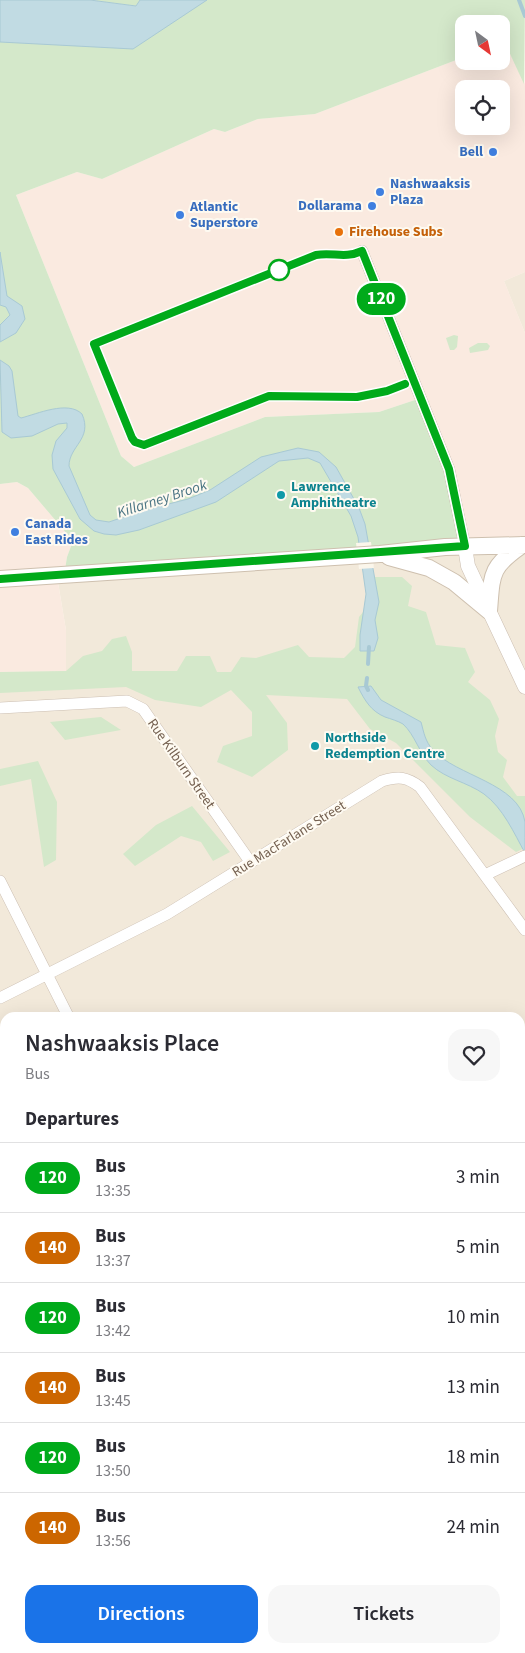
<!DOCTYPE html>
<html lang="en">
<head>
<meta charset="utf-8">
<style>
  :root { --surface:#fff; --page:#f7f7f7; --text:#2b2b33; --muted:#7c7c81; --line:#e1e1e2; --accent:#1a73e8 }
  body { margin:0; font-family:"Source Sans 3",sans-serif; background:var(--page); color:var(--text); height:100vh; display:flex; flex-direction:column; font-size:19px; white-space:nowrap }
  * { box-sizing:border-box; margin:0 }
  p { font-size:16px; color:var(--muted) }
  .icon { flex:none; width:28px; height:28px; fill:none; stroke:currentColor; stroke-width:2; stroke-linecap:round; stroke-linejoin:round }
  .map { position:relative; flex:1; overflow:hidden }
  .panel { position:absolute; left:0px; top:1012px; width:525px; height:641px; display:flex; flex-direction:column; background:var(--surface); border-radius:15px 15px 0 0; box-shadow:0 5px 20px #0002 }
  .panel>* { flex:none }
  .badge { padding:0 10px; border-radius:16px; font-size:18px; line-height:32px }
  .needle { width:32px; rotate:147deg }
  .controls { position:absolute; left:455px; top:15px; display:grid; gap:10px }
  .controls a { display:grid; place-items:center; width:55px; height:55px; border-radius:10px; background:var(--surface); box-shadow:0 5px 20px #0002; font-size:25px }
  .map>.badge { position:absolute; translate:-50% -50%; box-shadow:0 0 0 2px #fff }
  h2 { padding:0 25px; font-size:19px; line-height:45px }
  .round { display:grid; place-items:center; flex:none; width:52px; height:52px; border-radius:15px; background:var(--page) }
  .summary { display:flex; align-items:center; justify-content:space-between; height:85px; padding:0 25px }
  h1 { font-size:24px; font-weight:600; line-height:38px }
  .cta { display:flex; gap:10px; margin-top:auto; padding:10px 25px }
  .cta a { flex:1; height:58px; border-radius:15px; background:var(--accent); color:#fff; font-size:20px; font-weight:600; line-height:58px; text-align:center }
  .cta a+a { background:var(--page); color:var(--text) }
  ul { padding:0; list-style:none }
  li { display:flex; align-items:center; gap:15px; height:70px; padding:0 25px; border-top:1px solid var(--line) }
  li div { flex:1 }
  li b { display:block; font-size:19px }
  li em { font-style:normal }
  li .badge { min-width:55px; font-weight:700; text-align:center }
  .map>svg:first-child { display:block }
  .residential { fill:#f2e9da; fill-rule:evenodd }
  .commercial { fill:#faeae0; fill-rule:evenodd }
  .green { fill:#d4e8ca }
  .water { fill:#c1dbe3; stroke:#a8c9d4 }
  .pier { fill:#fbf6eb }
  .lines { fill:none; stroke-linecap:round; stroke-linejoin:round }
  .stream { stroke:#a8c9d4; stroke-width:4 }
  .minor-casing { stroke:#ccbfb2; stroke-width:12 }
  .tertiary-casing { stroke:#ccbfb2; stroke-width:15 }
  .secondary-casing { stroke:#cec0af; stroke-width:18 }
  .minor { stroke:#fff; stroke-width:11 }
  .tertiary { stroke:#fff; stroke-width:14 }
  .secondary { stroke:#fff; stroke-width:16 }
  .line-casing { stroke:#fff; stroke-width:11 }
  .line { stroke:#00aa1a; stroke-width:8 }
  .shop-dot { fill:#3f7fe0; stroke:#fefaf1; stroke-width:2 }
  .food-dot { fill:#e8710a; stroke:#fefaf1; stroke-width:2 }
  .stop-dot { fill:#fff; stroke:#00aa1a; stroke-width:2.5 }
  .culture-dot { fill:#0f9aa8; stroke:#fefaf1; stroke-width:2 }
  .labels { text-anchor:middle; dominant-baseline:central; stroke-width:4; stroke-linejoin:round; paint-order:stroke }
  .shop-label { font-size:14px; font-weight:bold; fill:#366cbe; stroke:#fefaf1; text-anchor:start }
  .food-label { font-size:14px; font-weight:bold; fill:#c56008; stroke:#fefaf1; text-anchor:start }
  .culture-label { font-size:14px; font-weight:bold; fill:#0d838f; stroke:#fefaf1; text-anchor:start }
  .street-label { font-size:14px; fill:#746050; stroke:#fefaf1 }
  .water-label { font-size:15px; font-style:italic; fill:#4c7685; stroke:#fefaf1 }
</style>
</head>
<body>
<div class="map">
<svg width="525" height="1653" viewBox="0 0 525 1653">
  <rect width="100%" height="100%" fill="#fbf6eb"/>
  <path class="residential" d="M 525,272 L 525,333 L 504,281 Z
    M 525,545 L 525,1653 L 0,1653 L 0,672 L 66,671 L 66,630 L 57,576 ZM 5,1018 L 520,1018 L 520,1649 L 5,1649 Z"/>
  <path class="commercial" d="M 504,41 L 525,84 L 525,272 L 504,281 L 525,333 L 525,545 L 465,547 L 421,398 L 379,412 L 265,417 L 134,467 L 121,456 L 16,195 L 77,172 L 102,179 L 214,129 L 225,132 L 258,119 L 315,114 L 464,57 L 464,61 L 501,61 L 501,42 ZM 464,89 L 501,89 L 501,126 L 464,126 Z
    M 17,482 L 28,488 L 73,541 L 67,557 L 64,576 L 57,577 L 66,630 L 66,671 L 0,672 L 0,484 Z"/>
  <path class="green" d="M 90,0 L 140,0 L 136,6 Z
    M 193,0 L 525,0 L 524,84 L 504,41 L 501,42 L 501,24 L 464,24 L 464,57 L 315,114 L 258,119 L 225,132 L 214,129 L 102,179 L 77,172 L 16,195 L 121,456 L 134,467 L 265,417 L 379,412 L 421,398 L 449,469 L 465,547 L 64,576 L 67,557 L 73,541 L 28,488 L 17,482 L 0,484 L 0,40 Z
    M 454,335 L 458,336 L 457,347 L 454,350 L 450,350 L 446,338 Z
    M 478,343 L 487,343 L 490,346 L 488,350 L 470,353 L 469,348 Z
    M 368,577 L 402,577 L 412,586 L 408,606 L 426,612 L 436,645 L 465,648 L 475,672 L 468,682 L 490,700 L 499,719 L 495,736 L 498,752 L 507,760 L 503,777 L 517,796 L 525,796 L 525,848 L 516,852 L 470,817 L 396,743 L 370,729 L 347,699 L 266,695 L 287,723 L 288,750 L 252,777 L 217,762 L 223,746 L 252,736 L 252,712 L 231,690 L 201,707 L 155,700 L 126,687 L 0,693 L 0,672 L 66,671 L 83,656 L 102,651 L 112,639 L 126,636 L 132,652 L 132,671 L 177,671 L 186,656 L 210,656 L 217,672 L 231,672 L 241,657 L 256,658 L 298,645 L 309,657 L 344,658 L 355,647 L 359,617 L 372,601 Z
    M 101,717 L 121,730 L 65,740 L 50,722 Z
    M 38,761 L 57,802 L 56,860 L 44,867 L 31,779 L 0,786 L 0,769 Z
    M 192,806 L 230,852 L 213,861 L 201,842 L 181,836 L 135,866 L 123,854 L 156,825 Z"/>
  <path class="water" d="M 0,0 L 90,0 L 136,6 L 140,0 L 207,0 L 133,49 L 0,42 Z
    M 0,252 L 7,296 L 22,306 L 25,319 L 16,333 L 0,342 L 0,325 L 10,315 L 6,307 L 0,305 Z
    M 0,360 L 9,366 L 12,371 L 18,416 L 21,418 C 37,414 68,400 82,414 C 93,439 69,446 69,466 L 90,515 L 96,520 L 109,522 L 141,511 L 188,499 L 210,490 L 261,457 L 298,448 L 319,452 L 336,467 L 359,508 L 365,524 L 379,602 L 375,620 L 378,638 L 374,651 L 360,651 L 360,635 L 366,594 L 358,537 L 351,516 L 320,463 L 308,458 L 279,461 L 216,502 L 139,530 L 116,535 L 104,534 L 94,531 L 80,519 L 53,469 L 52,455 L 56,441 L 67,428 L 67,423 L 58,424 L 32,436 L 11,438 L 2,432 Z
    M 371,686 L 381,700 L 421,722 C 424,733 425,741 433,750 C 456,776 519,783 525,822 C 525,832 525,843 525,853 C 514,833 503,808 484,794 C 467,782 446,779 431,765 C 419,753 415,735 403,724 C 398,721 391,719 385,717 C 371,711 365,701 358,687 Z"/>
  <path class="pier" d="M 371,542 L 374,568 L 359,569 L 356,543 Z"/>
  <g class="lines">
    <path class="stream" d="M 519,0 L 525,16
      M 368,664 L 369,647
      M 367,678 L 366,686 L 368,690"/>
    <g class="minor-casing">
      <path id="minor" d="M 362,251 L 449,469 L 465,547
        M 0,708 L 127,701 L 143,709 L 251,863
        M 485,875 L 525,856
        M 0,881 L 69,1018
        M 0,998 L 167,914 L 382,781 C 399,776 407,777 420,787 L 525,930
        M 433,1018 L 451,1018
        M 520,1102 L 525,1109
        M 520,1294 L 525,1294
        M 520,1476 L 525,1476
        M 344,1649 L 344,1653"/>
    </g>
    <g class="tertiary-casing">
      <path id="tertiary" d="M 465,547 L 468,566 L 525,687"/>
    </g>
    <g class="secondary-casing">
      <path id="secondary" d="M 389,557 L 429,568 L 454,582 L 489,611
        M 0,579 L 380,554 L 445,547 L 525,545
        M 489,611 C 492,574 490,567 522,545"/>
    </g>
    <use href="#minor" class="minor"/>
    <use href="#tertiary" class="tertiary"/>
    <use href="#secondary" class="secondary"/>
  </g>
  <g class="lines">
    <g class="line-casing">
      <path id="line" d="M 0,579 L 465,546 L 449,469 L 362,251 C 344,259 334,252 316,255 L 94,344 L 132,438 L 135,442 L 144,445 L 269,396 L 357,397 L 387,391 L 405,384"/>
    </g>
    <use href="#line" class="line"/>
  </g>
  <g class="shop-dot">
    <circle cx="493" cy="152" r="5"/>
    <circle cx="380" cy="192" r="5"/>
    <circle cx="372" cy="206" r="5"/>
    <circle cx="180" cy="215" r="5"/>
    <circle cx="15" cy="532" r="5"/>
  </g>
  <circle class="food-dot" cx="339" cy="232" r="5"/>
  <circle class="stop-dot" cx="279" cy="270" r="10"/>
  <g class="culture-dot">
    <circle cx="281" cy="495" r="5"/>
    <circle cx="315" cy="746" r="5"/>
  </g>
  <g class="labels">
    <g class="shop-label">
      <text x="483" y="152" text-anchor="end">Bell</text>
      <text x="390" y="184">Nashwaaksis<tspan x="390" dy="16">Plaza</tspan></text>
      <text x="362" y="206" text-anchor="end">Dollarama</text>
      <text x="190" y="207">Atlantic<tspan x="190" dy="16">Superstore</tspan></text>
      <text x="25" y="524">Canada<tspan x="25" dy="16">East Rides</tspan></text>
    </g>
    <g class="food-label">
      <text x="349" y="232">Firehouse Subs</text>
    </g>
    <g class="culture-label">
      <text x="291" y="487">Lawrence<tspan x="291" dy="16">Amphitheatre</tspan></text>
      <text x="325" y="738">Northside<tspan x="325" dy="16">Redemption Centre</tspan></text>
    </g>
    <g class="street-label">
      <text transform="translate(181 764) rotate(55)">Rue Kilburn Street</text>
      <text transform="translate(289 839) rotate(-32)">Rue MacFarlane Street</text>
    </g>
    <g class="water-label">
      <text transform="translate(162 499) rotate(-18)">Killarney Brook</text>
    </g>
  </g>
</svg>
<div class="controls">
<a><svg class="needle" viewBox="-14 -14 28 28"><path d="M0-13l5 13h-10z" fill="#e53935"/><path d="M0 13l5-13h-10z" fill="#7c7c81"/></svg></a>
<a><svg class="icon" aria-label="locate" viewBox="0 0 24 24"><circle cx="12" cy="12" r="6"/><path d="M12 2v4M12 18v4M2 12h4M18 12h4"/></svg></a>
</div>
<b class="badge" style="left:381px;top:299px;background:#00aa1a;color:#fff">120</b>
<section class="panel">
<div class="summary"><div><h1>Nashwaaksis Place</h1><p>Bus</p></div><a class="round"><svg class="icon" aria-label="heart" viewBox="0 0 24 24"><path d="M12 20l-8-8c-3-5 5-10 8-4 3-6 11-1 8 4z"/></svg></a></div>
<h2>Departures</h2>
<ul>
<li><span class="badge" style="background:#00aa1a;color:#fff">120</span><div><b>Bus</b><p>13:35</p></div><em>3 min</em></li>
<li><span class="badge" style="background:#c60;color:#fff">140</span><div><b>Bus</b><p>13:37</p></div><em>5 min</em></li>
<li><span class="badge" style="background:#00aa1a;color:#fff">120</span><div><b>Bus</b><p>13:42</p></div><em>10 min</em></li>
<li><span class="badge" style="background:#c60;color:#fff">140</span><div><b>Bus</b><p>13:45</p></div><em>13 min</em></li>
<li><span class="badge" style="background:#00aa1a;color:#fff">120</span><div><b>Bus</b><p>13:50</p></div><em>18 min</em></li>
<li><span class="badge" style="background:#c60;color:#fff">140</span><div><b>Bus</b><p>13:56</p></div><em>24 min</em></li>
</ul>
<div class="cta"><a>Directions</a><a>Tickets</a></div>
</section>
</div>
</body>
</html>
